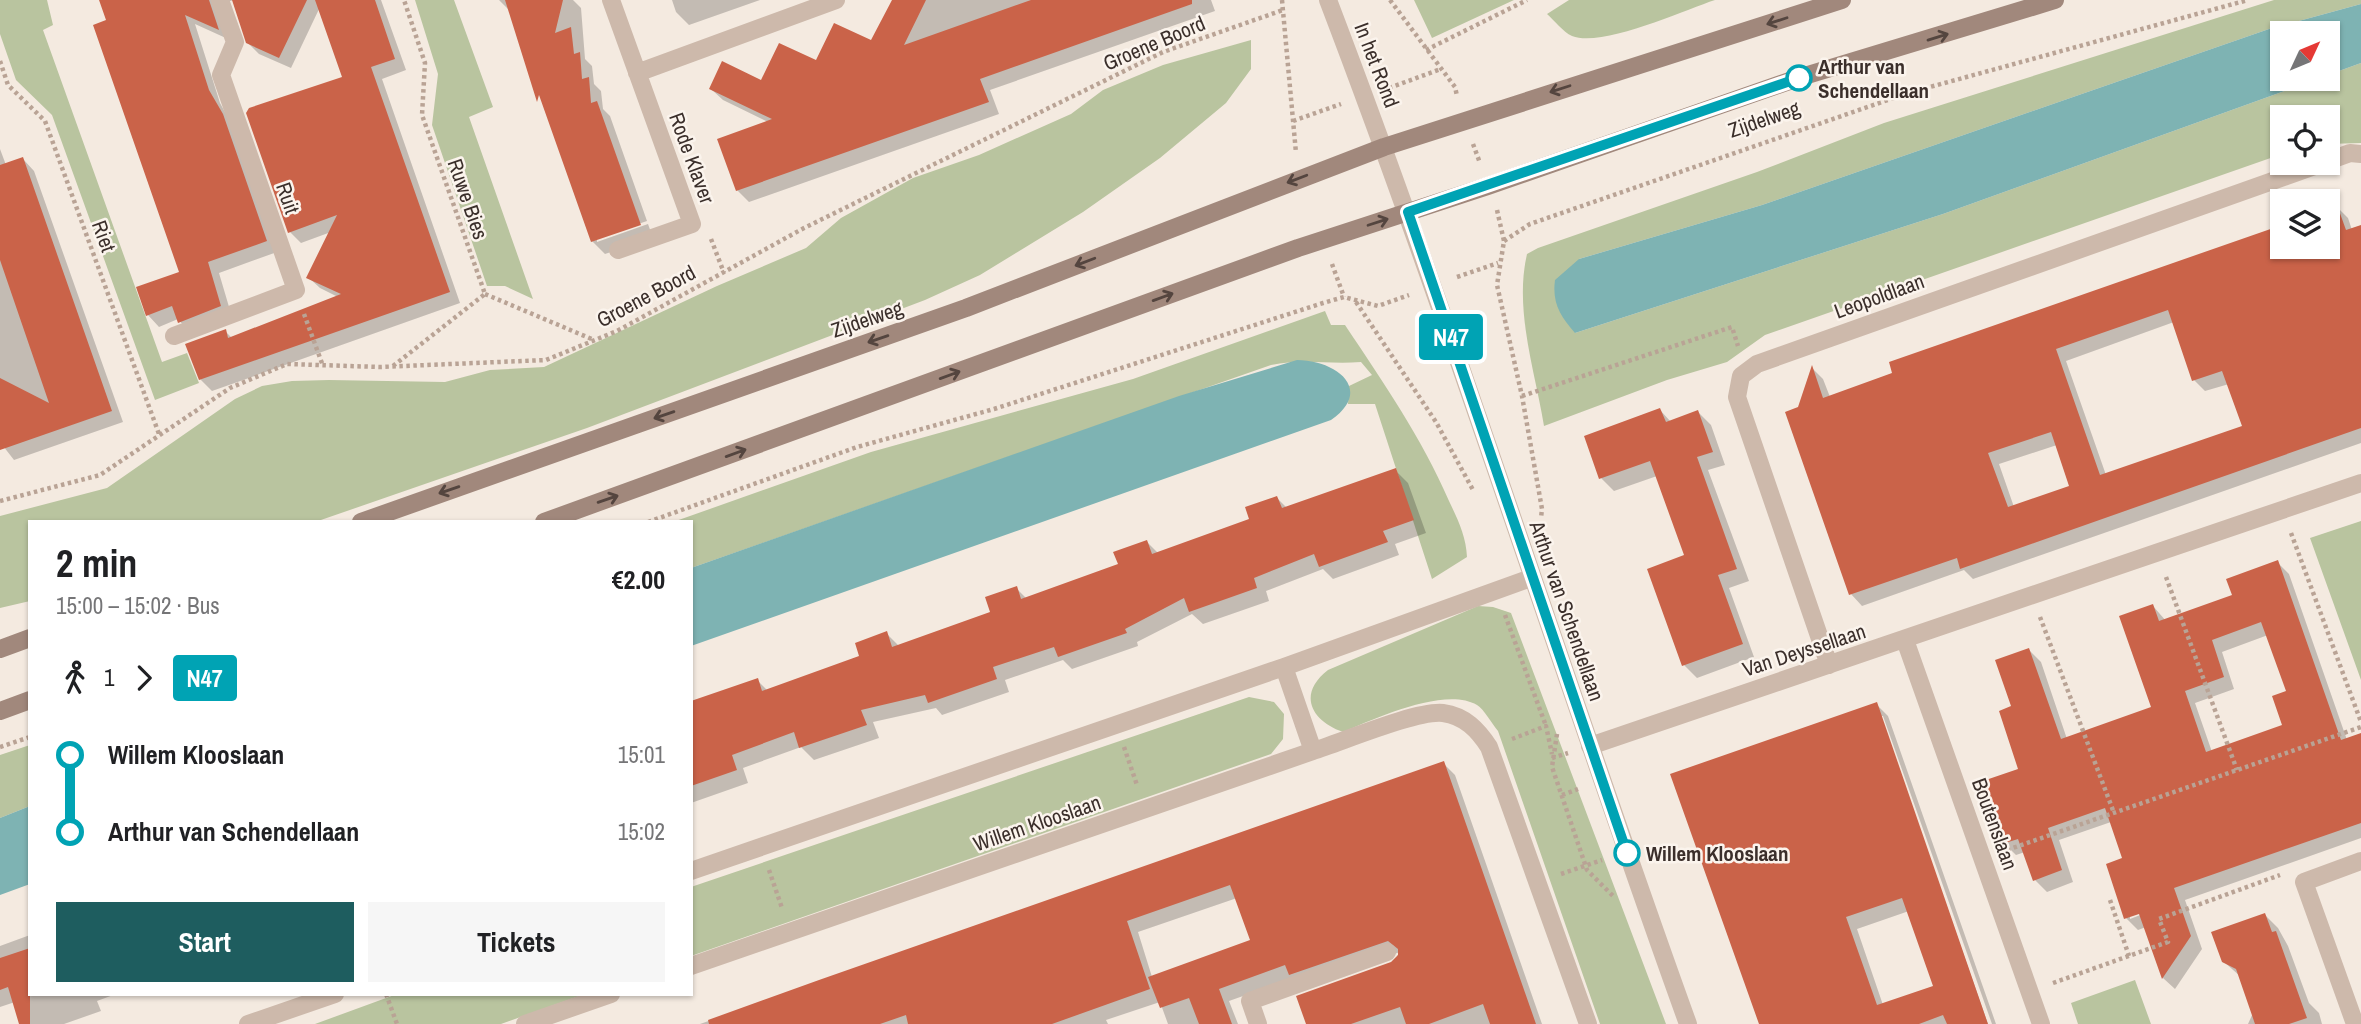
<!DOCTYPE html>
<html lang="en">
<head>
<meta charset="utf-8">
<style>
  :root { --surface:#fff; --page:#f6f6f6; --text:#202124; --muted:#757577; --accent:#1e5d5f }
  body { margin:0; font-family:"Archivo Narrow",sans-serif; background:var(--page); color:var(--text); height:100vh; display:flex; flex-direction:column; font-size:26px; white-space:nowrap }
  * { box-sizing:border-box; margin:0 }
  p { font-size:23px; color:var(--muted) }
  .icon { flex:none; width:38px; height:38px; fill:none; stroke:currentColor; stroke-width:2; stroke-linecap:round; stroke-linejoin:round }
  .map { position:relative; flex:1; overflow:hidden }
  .panel { position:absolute; left:28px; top:520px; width:665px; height:476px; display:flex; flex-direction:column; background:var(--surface); border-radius:0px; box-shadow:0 2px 5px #0004 }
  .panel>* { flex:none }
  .badge { padding:0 14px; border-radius:5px; font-size:24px; line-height:46px }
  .needle { width:46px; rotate:46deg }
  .buttons { position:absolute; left:2270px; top:21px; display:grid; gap:14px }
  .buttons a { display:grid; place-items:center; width:70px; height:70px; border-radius:0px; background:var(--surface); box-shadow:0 2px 5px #0004; font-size:35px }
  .map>.badge { position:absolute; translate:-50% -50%; box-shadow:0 0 0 4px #fff }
  .legs { display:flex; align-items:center; gap:10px; height:77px; padding:0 28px; font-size:23px }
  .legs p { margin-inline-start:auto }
  .overview { display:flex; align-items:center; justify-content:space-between; height:119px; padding:0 28px }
  h1 { font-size:38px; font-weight:800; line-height:52px }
  .cta { display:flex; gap:14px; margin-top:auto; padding:14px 28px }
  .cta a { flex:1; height:80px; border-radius:0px; background:var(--accent); color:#fff; font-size:28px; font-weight:800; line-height:80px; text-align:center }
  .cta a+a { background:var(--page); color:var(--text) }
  ul { padding:0 28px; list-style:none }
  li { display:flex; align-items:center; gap:24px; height:77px; font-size:26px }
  li i { display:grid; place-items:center; width:10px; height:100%; margin:0 9px; background:currentColor }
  li i::after { content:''; width:18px; height:18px; margin:-9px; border:5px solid; border-radius:50%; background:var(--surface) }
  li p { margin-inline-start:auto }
  li:first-child i { background:linear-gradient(#0000 50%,currentColor 0) }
  li:last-child i { background:linear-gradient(currentColor 50%,#0000 0) }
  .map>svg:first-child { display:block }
  .green { fill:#b9c49f }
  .water { fill:#7eb3b3 }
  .shadow { fill:#0003; fill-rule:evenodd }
  .building { fill:#ca6349; fill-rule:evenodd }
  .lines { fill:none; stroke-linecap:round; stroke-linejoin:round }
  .path { stroke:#b9a395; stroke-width:4.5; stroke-dasharray:3.5 3.5; stroke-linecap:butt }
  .service { stroke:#cdb9ab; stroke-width:18 }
  .minor { stroke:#cdb9ab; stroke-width:18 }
  .tertiary { stroke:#cdb9ab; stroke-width:18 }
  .secondary { stroke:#a1887c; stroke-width:18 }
  .oneway { stroke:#54453f }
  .line-1-casing { stroke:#fff; stroke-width:16 }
  .line-1 { stroke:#00a3b4; stroke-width:10 }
  .stop-1-dot { fill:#fff; stroke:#00a3b4; stroke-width:3.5 }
  .labels { text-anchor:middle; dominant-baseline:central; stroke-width:5; stroke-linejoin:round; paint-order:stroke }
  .street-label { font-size:21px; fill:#3b2f2b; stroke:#fbf4ed }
  .stop-label { font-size:21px; font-weight:bold; fill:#3b2f2b; stroke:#fbf4ed; text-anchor:start }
</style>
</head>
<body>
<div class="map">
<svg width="2361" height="1024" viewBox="0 0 2361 1024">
  <rect width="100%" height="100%" fill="#f4eae0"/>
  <path class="green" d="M 0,0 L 47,0 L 53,25 L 43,30 L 162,362 L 187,353 L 199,383 L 155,400 L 52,115 L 16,80 L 0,34 Z
    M 415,0 L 454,0 L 493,107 L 469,117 L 533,299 L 505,286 L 487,286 L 432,125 L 438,74 Z
    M 1414,0 L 1514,0 L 1432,38 Z
    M 1569,0 L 1715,0 C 1684,10 1602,48 1572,36 C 1563,32 1554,20 1547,14 Z
    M 2274,0 L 2361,0 L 2361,4 L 2269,29 L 1762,205 L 1579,259 L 1575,333 L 1943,214 L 2318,79 L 2328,79 L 2328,75 L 2361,63 L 2361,143 L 2328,144 L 2328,117 L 2282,117 L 2282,154 L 1765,335 L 1727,362 L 1667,380 L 1544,426 C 1535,371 1514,310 1527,254 L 1538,248 L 1757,172 L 1884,123 Z
    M 1251,40 L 1251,69 L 1226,103 L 1160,158 L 1083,212 L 980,275 L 925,300 L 587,428 L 318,521 L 30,522 L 30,601 L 0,608 L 0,516 L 107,488 L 235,399 L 262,386 L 292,381 L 329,380 L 445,382 L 490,370 L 544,367 L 717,286 L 806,248 L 841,218 L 913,178 L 979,155 L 1071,114 L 1103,90 L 1163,65 Z
    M 1325,311 L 1331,325 L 1345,325 C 1383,382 1422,438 1449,501 C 1458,520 1466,536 1467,557 L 1432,579 L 1375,404 L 1348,404 L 1349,386 L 1372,375 L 1361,362 C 1328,365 1304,358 1271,365 L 691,568 L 691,522 L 673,522 L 871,452 L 1133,379 Z
    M 2361,521 L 2361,680 L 2310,538 Z
    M 1478,606 L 1493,607 L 1511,613 L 1666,1024 L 1600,1024 L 1498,731 C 1492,724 1484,709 1477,705 C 1445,686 1374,719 1343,732 C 1311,721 1297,694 1328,670 Z
    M 1249,697 L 1274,702 L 1284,714 L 1283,739 L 1271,754 L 691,956 L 691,887 Z
    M 30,745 L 30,806 L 0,818 L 0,755 Z
    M 2135,980 L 2151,1024 L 2078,1024 L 2071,1003 Z
    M 397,994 L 585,994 L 501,1024 L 315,1024 Z"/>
  <path class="water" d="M 2361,4 L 2361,63 L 2328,75 L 2328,33 L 2282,33 L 2282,79 L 2318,79 L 1943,214 L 1575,333 C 1560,316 1552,303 1555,280 L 1579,259 L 1762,205 L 2269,29 Z
    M 1297,360 C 1335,360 1375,389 1331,420 L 691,646 L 691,568 L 1179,396 Z
    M 30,806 L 30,884 L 0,895 L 0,818 Z"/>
  <path class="shadow" d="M 101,0 L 234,0 L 223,3 L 228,39 L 195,24 L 220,103 L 233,127 L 277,252 L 219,273 L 232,317 L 190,333 L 178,319 L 159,327 L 148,315 L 181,273 Z
    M 234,0 L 381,0 L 406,70 L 382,79 L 460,303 L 212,391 L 200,379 L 225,331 L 232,338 L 338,297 L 320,288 L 308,277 L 331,232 L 301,243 L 290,232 L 344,78 L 320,7 L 291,68 L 259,54 L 247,42 Z
    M 499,0 L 573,0 L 581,8 L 585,59 L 592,66 L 594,84 L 601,91 L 603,109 L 610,116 L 647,221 L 597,238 L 597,242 L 648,224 L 653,238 L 605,254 L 592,241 L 510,11 Z
    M 672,0 L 760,0 L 689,25 L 676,12 Z
    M 893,0 L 1211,0 L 1215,11 L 990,90 L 999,114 L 749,202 L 737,190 L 768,122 L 723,100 L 711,89 L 762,82 L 872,43 Z
    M 0,149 L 6,165 L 23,159 L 34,171 L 123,422 L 14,460 L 0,442 Z
    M 2337,207 L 2348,218 L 2352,230 L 2361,227 L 2361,443 L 1973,579 L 1964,570 L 1862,606 L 1851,594 L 1800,408 L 1813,369 L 1823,379 L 1830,397 L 2282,226 L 2282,247 L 2328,247 L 2328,210 ZM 2174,322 L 2194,380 L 2205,391 L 2229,384 L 2244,427 L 2106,475 L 2066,361 ZM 2057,445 L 2071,487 L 2014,507 L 1999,464 Z
    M 1660,410 L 1671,422 L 1698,412 L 1711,425 L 1725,465 L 1708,470 L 1749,581 L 1729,588 L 1754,657 L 1697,678 L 1684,665 L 1649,570 L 1686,556 L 1657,476 L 1614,491 L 1601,478 Z
    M 1395,470 L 1408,483 L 1426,533 L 1395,544 L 1399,555 L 1333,579 L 1323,569 L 1266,591 L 1269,601 L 1203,624 L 1192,614 L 1137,642 L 1138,646 L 1072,669 L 1063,660 L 1005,680 L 1009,692 L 942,715 L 936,708 L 873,722 L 879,738 L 814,760 L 801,747 L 743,768 L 748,783 L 691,803 L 691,717 L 757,680 L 768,691 L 861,657 L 886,633 L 899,646 L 992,613 L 1016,588 L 1027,599 L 1120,565 L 1147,542 L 1158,553 L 1252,520 L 1277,498 L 1287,508 Z
    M 2277,562 L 2289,574 L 2347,740 L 2361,735 L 2361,838 L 2185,900 L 2202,949 L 2175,989 L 2163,978 L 2146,927 L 2138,930 L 2126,918 L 2124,859 L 2111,822 L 2059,840 L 2073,882 L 2047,892 L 2035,880 L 2025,852 L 2016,855 L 2004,843 L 2020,770 L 2014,707 L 2029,650 L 2041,662 L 2067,739 L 2153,708 L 2153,606 L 2166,621 L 2234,596 ZM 2268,635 L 2288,692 L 2284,726 L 2212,752 L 2195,703 L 2234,689 L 2222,652 ZM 2148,912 L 2130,919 L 2130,915 Z
    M 1876,704 L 1888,716 L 1996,1024 L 1992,1024 L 1883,716 L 1880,716 L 1988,1024 L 1761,1024 ZM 1909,911 L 1935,987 L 1883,1005 L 1857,929 Z
    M 1443,763 L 1455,775 L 1542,1024 L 1308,1024 L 1392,964 L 1400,952 L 1302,986 L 1294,978 L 1229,1001 L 1238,1024 L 1168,1024 L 1160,1002 L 1106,1020 L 1108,1024 L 700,1024 ZM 1237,898 L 1252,942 L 1152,977 L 1138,932 Z
    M 2265,915 L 2278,928 L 2288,946 L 2309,1003 L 2319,1013 L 2322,1024 L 2248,1024 L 2253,1013 L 2241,977 L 2223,961 Z
    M 30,935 L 30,994 L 116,994 L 97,1001 L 101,1011 L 64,1024 L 25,1024 L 15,1002 L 0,1007 L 0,946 Z"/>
  <path class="building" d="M 99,0 L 209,0 L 219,30 L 185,15 L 209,90 L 223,114 L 267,241 L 208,262 L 221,306 L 178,323 L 172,306 L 146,316 L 136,287 L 179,272 L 93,25 L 106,20 Z
    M 232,0 L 307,0 L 279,58 L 246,43 Z
    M 315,0 L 375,0 L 395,59 L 371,67 L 450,292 L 199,380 L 185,344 L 226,329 L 228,338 L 341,294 L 306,278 L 337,215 L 288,233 L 246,113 L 249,108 L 342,77 Z
    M 505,0 L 563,0 L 555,33 L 571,27 L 574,54 L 580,52 L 582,79 L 589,77 L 591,103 L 597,101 L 641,225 L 591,242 L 539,95 L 537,102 Z
    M 892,0 L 926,0 L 904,45 L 1031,0 L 1192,0 L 1192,4 L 980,79 L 989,102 L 736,191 L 717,139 L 772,119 L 709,89 L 722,61 L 761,80 L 779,43 L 816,60 L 834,23 L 871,40 Z
    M 23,157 L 112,411 L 0,450 L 0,378 L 49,403 L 0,260 L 0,165 Z
    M 2337,205 L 2346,230 L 2361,225 L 2361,428 L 1960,569 L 1957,558 L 1849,595 L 1785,412 L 1798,407 L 1812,365 L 1823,398 L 1892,373 L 1889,362 L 2282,225 L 2282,247 L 2328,247 L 2328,208 ZM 2168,310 L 2192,381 L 2222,371 L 2242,426 L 2100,475 L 2056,349 ZM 2051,432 L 2069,486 L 2008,507 L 1988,453 Z
    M 1660,408 L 1666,422 L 1698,410 L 1713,452 L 1697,457 L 1737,569 L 1718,575 L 1743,644 L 1682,666 L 1647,569 L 1684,555 L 1650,461 L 1599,479 L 1584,436 Z
    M 1396,468 L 1414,520 L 1383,531 L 1388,542 L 1319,567 L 1314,554 L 1254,578 L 1257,588 L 1189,612 L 1184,598 L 1125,629 L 1127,633 L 1058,657 L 1054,647 L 993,667 L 997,679 L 928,703 L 925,695 L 861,710 L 867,725 L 799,748 L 794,732 L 732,755 L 737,770 L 691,786 L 691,701 L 758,678 L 762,691 L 859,656 L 855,643 L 887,631 L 892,647 L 990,612 L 985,597 L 1017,586 L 1021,599 L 1118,564 L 1113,552 L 1147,540 L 1152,554 L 1249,519 L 1245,507 L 1277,496 L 1282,508 Z
    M 2278,560 L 2341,740 L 2361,733 L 2361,823 L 2174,888 L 2191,936 L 2162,979 L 2139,914 L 2124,919 L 2106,864 L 2122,858 L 2105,808 L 2048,828 L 2062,870 L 2046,876 L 2033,881 L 2018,839 L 2002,844 L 1977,783 L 2018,769 L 1999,711 L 2011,706 L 1995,660 L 2029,648 L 2061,739 L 2151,707 L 2119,616 L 2153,604 L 2159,621 L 2232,595 L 2226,579 ZM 2261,622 L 2286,691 L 2272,696 L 2282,725 L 2206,752 L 2185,691 L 2224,677 L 2212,640 Z
    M 1877,702 L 1988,1024 L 1947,1024 L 1943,1015 L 1919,1024 L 1759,1024 L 1670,774 ZM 1902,898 L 1933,986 L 1877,1005 L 1846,917 Z
    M 1444,761 L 1536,1024 L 1490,1024 L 1483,1004 L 1429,1024 L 1406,1024 L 1400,1007 L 1351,1024 L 1306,1024 L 1296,996 L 1391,962 L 1398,955 L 1398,949 L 1388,941 L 1289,975 L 1285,965 L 1219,989 L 1232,1024 L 1199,1024 L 1189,998 L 1160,1008 L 1148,977 L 1250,940 L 1230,885 L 1127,921 L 1150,989 L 1052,1024 L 908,1024 L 906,1015 L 880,1024 L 709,1024 L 708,1020 L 819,980 Z
    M 2265,913 L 2272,932 L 2276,931 L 2307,1018 L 2289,1024 L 2255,1024 L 2236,969 L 2222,962 L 2211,932 Z
    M 30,948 L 30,1024 L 19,1024 L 8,987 L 0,990 L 0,958 Z"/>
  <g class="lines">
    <path class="path" d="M 1282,0 L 1296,153
      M 1390,0 L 1455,87 L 1457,96
      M 1426,50 L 1527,0
      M 0,61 L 8,85 L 45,121 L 159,434
      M 1389,88 L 1441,69
      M 1293,121 L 1341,104
      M 1473,144 L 1480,163
      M 1497,210 L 1504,241 L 1497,285 L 1522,396 L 1542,509 L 1541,518
      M 711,239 L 724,273
      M 1504,241 L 1530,224 L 1908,93 L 2248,0
      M 1332,264 L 1344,297
      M 1457,277 L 1498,263
      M 485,294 L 594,340
      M 1356,302 L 1436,422 L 1473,490
      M 304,314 L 323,366
      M 393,366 L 485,294 L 422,115 L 425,63 L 404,0
      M 1522,396 L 1732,327 L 1738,346
      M 0,501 L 100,475 L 230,388 L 287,364 L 380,367 L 546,360 L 617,331 L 804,228 L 1163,52 L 1283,10
      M 648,522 L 857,447 L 994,409 L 1323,303 L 1344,297 L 1378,306 L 1409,295
      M 2291,533 L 2361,722
      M 2166,577 L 2237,770
      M 1505,615 L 1546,726
      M 2040,617 L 2114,813
      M 1557,734 L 1552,767 L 1587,870 L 1614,897
      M 1512,739 L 1546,726 L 1552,754
      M 0,747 L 30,737
      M 1124,747 L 1137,785
      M 1552,758 L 1568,753
      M 1562,795 L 1578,789
      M 2007,850 L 2361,727
      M 769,870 L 782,908
      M 1561,874 L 1602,860
      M 2110,900 L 2129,956
      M 2053,983 L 2168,942 L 2159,919 L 2280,875
      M 386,994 L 397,1024"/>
    <path class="service" d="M 1258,1024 L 1250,1001 L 1387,952"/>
    <path class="minor" d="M 611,0 L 692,224 L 618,250
      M 637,73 L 836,0
      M 2328,161 L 2350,153 L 2361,154
      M 174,336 L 296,290 L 221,75 L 235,42 L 220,0
      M 1905,640 L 2041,1024
      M 1829,665 L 1737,397 L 1741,376 L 1757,364 L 2323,163
      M 1590,746 L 2361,483
      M 1313,751 C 1342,742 1417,710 1443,713 C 1465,716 1478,730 1489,747 L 1588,1024
      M 691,871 L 1284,667 L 1531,578
      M 691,966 L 1313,751 L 1284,667
      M 248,1024 L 335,994
      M 525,1024 L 611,994
      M 2355,1024 L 2304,882 L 2361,861"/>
    <path class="tertiary" d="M 1328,0 C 1457,338 1565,684 1688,1024"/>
    <path class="secondary" d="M 361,522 L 966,308 L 1384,147 L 1842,0
      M 544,522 L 1298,248 L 1488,186 L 1801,77 L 2055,0
      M 0,649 L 30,638
      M 0,711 L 30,700"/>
  </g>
  <defs><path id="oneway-shaft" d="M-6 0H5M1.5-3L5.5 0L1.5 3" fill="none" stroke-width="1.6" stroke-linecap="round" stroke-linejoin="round" transform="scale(1.75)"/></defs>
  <g class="oneway">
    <use href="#oneway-shaft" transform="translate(1777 21) rotate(162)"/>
    <use href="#oneway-shaft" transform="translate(1938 37) rotate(-17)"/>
    <use href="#oneway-shaft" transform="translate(1560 89) rotate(162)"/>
    <use href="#oneway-shaft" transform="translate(1297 179) rotate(159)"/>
    <use href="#oneway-shaft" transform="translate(1378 222) rotate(-18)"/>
    <use href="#oneway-shaft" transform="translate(1085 262) rotate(159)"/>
    <use href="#oneway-shaft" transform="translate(1163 297) rotate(-20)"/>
    <use href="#oneway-shaft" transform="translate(878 339) rotate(161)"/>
    <use href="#oneway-shaft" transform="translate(950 375) rotate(-20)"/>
    <use href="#oneway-shaft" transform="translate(664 415) rotate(161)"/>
    <use href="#oneway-shaft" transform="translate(736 453) rotate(-20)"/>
    <use href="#oneway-shaft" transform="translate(449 490) rotate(161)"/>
    <use href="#oneway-shaft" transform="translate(608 499) rotate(-19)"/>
  </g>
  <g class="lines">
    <g class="line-1-casing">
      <path id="line-1" d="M 1627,853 L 1408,212 L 1799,78"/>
    </g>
    <use href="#line-1" class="line-1"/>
  </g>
  <g class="stop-1-dot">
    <circle cx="1799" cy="78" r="12"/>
    <circle cx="1627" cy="853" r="12"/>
  </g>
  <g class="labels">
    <g class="street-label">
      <text transform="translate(1154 43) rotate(-23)">Groene Boord</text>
      <text transform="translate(1377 65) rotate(69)">In het Rond</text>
      <text transform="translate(1764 119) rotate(-19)">Zijdelweg</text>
      <text transform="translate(692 158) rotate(70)">Rode Klaver</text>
      <text transform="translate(288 198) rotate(71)">Ruit</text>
      <text transform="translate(468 199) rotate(71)">Ruwe Bies</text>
      <text transform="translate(104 236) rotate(70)">Riet</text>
      <text transform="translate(646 296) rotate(-28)">Groene Boord</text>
      <text transform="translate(1879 296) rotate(-20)">Leopoldlaan</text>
      <text transform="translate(867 319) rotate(-19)">Zijdelweg</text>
      <text transform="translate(1567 611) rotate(71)">Arthur van Schendellaan</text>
      <text transform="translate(1804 650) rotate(-18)">Van Deyssellaan</text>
      <text transform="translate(1037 823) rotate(-19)">Willem Klooslaan</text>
      <text transform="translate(1995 824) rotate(70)">Boutenslaan</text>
    </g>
    <g class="stop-label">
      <text x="1818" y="66">Arthur van<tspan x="1818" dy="24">Schendellaan</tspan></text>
      <text x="1646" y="853">Willem Klooslaan</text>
    </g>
  </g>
</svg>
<div class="buttons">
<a><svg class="needle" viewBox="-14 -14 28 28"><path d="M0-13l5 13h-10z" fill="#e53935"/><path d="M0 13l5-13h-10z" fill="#757577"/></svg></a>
<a><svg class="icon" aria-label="locate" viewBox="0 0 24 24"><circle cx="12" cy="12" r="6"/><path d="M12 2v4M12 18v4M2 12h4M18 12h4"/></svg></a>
<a><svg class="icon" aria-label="layers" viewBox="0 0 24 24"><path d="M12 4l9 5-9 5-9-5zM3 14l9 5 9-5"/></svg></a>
</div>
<b class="badge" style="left:1451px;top:337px;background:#00a3b4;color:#fff">N47</b>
<section class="panel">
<div class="overview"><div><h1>2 min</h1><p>15:00 – 15:02 · Bus</p></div><b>€2.00</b></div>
<div class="legs"><svg class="icon" aria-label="walk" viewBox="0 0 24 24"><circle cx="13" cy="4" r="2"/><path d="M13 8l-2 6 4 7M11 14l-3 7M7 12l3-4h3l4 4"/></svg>1<svg class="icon" aria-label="forward" viewBox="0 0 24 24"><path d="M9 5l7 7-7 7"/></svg><b class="badge" style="background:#00a3b4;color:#fff">N47</b></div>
<ul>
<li><i style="color:#00a3b4"></i><b>Willem Klooslaan</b><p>15:01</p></li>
<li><i style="color:#00a3b4"></i><b>Arthur van Schendellaan</b><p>15:02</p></li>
</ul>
<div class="cta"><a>Start</a><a>Tickets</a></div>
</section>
</div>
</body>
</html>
